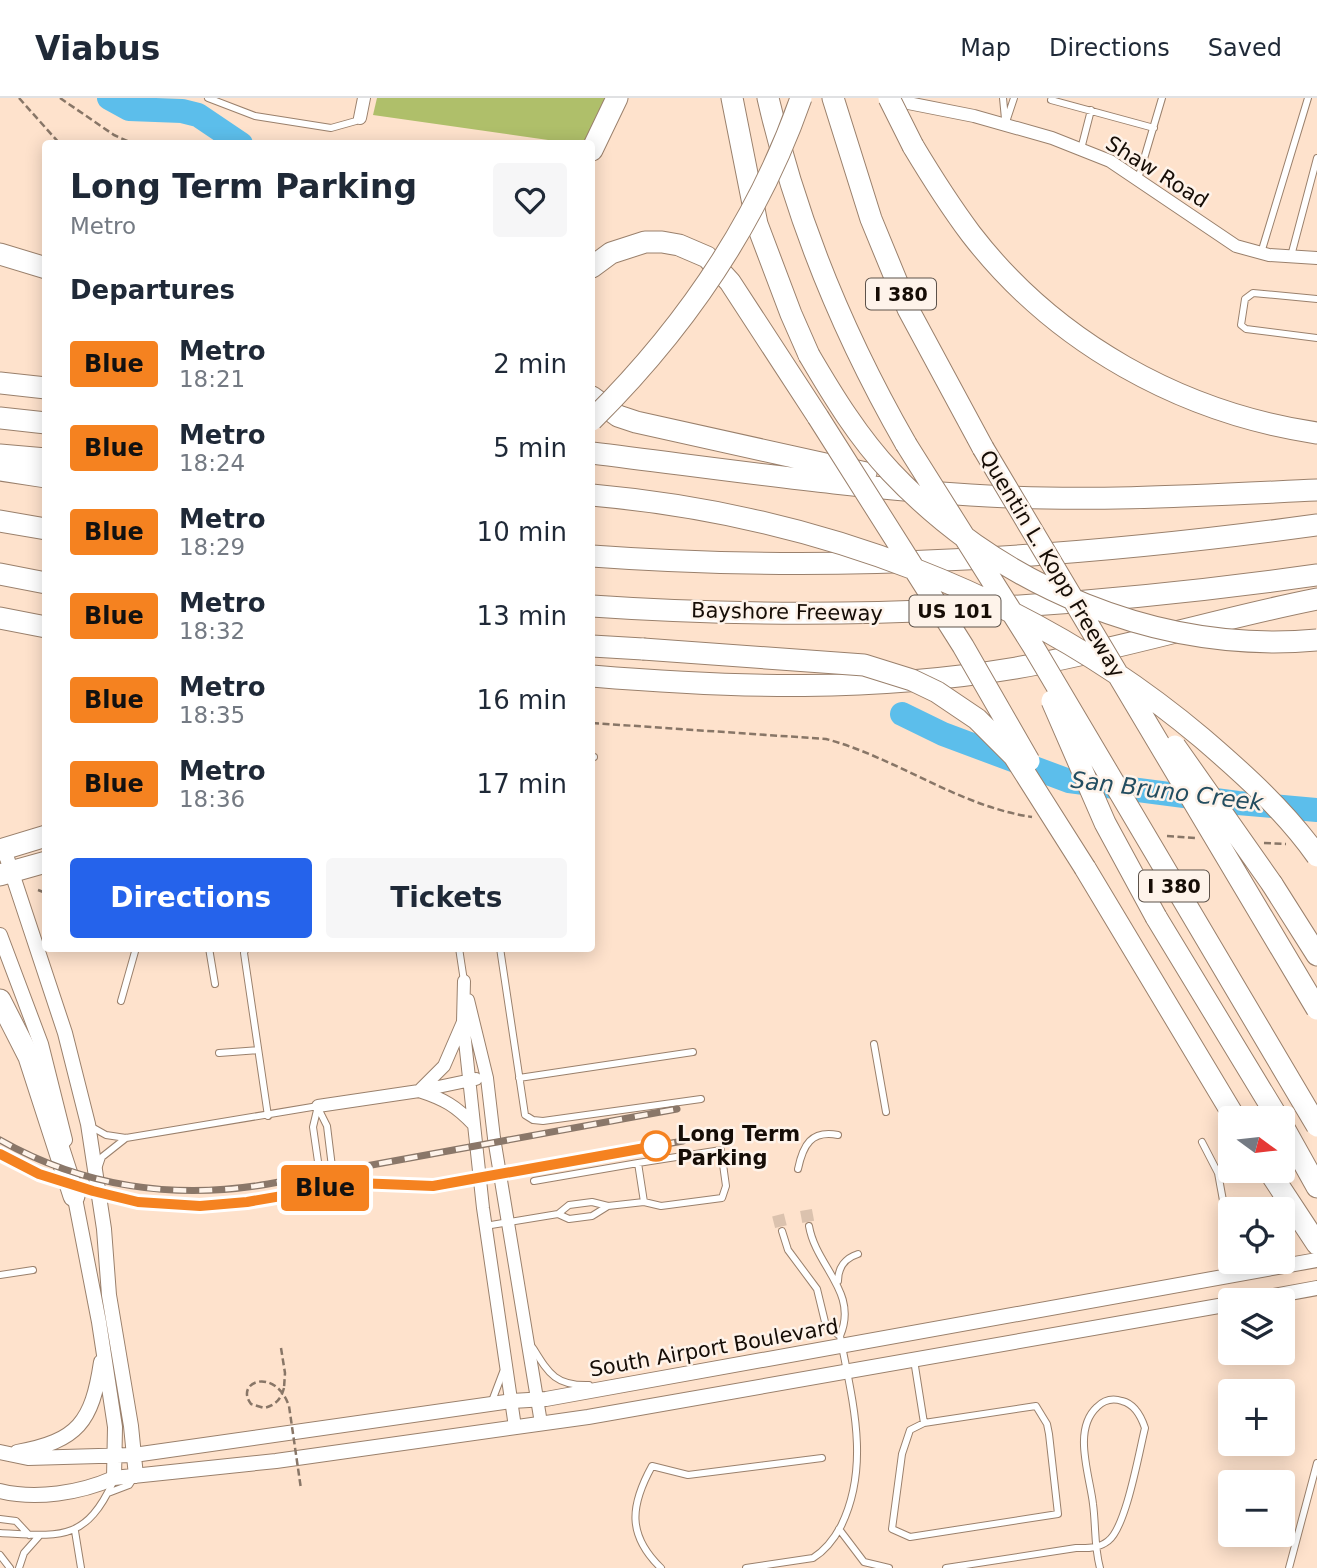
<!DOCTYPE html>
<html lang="en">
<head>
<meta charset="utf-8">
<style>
  :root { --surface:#fff; --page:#f6f6f7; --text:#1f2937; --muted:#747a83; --line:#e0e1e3; --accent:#2563eb }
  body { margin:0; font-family:"DejaVu Sans",sans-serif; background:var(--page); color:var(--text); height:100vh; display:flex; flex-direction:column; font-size:26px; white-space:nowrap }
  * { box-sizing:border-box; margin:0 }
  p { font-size:23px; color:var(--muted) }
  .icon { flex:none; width:38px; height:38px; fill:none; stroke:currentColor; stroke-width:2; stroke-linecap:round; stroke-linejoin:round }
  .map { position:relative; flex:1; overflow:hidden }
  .drawer { position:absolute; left:42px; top:42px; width:553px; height:812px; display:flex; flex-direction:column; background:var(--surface); border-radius:7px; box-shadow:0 4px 18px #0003 }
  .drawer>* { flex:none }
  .badge { padding:0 14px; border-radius:5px; font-size:24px; line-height:46px }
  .needle { width:46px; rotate:105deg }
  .tools { position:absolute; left:1218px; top:1008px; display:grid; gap:14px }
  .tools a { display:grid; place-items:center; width:77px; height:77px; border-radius:7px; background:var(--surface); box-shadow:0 4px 18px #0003; font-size:35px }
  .map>.badge { position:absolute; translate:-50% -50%; box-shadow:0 0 0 4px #fff }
  h2 { padding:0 28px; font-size:26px; line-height:63px }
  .round { display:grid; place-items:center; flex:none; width:74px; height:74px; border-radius:7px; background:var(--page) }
  .overview { display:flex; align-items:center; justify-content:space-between; height:119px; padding:0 28px }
  h1 { font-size:33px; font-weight:800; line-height:52px }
  .button { display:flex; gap:14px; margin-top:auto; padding:14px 28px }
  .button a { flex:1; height:80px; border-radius:7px; background:var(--accent); color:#fff; font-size:28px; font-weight:800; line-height:80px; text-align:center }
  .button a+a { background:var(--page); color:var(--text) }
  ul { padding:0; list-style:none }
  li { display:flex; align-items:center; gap:21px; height:84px; padding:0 28px }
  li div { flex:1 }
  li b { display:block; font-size:26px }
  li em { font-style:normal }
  li .badge { min-width:77px; font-weight:700; text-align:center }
  header { display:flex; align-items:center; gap:42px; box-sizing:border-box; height:98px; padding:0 35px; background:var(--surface); border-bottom:2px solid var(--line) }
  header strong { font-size:33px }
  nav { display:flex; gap:38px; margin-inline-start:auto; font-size:24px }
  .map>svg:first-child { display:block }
  .green { fill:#afbf6a }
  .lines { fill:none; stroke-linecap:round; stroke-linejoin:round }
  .river { stroke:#5cbeeb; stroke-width:24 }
  .minor-tunnel { stroke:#dbc2ae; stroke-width:12; stroke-dasharray:12 6; stroke-linecap:butt }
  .service-casing { stroke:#9a806c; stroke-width:8 }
  .minor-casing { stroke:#9a806c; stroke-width:14 }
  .tertiary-casing { stroke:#9a806c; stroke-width:16 }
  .motorway-casing { stroke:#9a806c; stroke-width:23 }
  .path { stroke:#887667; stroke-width:2.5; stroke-dasharray:7 3.5; stroke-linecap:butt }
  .service { stroke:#fff; stroke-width:6 }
  .minor { stroke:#fff; stroke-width:12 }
  .tertiary { stroke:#fff; stroke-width:14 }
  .motorway { stroke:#fff; stroke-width:21 }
  .rail-casing { stroke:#8a7769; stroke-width:7 }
  .rail { stroke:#fef3ea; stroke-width:4.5; stroke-dasharray:13; stroke-linecap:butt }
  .motorway-bridge-casing { stroke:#9a806c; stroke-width:23; stroke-linecap:butt }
  .path-bridge { stroke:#887667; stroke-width:2.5; stroke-dasharray:7 3.5; stroke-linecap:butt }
  .motorway-bridge { stroke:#fff; stroke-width:21 }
  .line-casing { stroke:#fff; stroke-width:16 }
  .line { stroke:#f58220; stroke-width:10 }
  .stop-dot { fill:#fff; stroke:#f58220; stroke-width:3.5 }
  .labels { text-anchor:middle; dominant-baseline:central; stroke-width:5; stroke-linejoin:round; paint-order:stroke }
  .shield { fill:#fef3ea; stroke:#5c524a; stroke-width:2 }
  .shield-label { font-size:19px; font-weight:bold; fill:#160d06 }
  .street-label { font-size:21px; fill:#160d06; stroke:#fef3ea }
  .stop-label { font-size:21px; font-weight:bold; fill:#160d06; stroke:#fef3ea; text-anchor:start }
  .water-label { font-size:23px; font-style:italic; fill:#234d60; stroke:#fef3ea }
</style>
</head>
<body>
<header>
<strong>Viabus</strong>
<nav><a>Map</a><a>Directions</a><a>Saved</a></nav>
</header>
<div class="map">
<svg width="1317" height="1470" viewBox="0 0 1317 1470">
  <rect width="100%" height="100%" fill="#fee2cc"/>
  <path class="green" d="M 377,0 L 624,0 L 592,46 L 569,45 L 373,17 Z"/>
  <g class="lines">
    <path class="river" d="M 109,0 L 129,11 L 182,13 L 198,17 L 241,46
      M 902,616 L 943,636 L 1069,683 L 1238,705 L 1317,712"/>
    <path class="minor-tunnel" d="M 806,1112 L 809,1128
      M 778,1117 L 782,1133"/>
    <g class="service-casing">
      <path id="service" d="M 208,0 L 255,18 L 331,30 L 356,23 L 360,20
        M 1003,0 L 1005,21
        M 1051,2 L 1154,30
        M 1005,27 L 1014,0
        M 1081,51 L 1091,12
        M 1138,81 L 1162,0
        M 1261,155 L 1308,0
        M 1291,158 L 1317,60
        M 1317,201 L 1253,195 L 1245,201 L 1241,227 L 1246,231 L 1317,240
        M 592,659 L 594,659
        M 209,850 L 215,886
        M 246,850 L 244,855 L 268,1018
        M 459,850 L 464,883
        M 500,850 L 525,1017 L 533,1022 L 543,1023 L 701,1001
        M 121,903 L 136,850
        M 874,946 L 886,1014
        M 219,955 L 258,952
        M 519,980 L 693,954
        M 318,1008 L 313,1029 L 325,1112
        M 318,1010 L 327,1028 L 337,1110
        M 90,1028 L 106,1037 L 126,1040 L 318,1008
        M 1202,1044 L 1218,1075 L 1230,1141
        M 99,1068 L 102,1059 L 126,1040
        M 798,1071 C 803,1047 811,1032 838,1037
        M 534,1083 L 638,1065
        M 558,1116 L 569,1121 L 592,1118 L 608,1108 L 644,1104 L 661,1108 L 722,1100 L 726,1088 L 721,1052 L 638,1065 L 644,1104
        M 485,1128 L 558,1116 L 569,1107 L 592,1104 L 608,1108
        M 782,1133 L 788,1152 L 817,1191 L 826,1228 L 840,1238
        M 0,1177 L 33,1172
        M 838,1183 C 838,1170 845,1160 858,1156
        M 533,1250 C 549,1276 556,1288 589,1287
        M 914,1262 L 924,1325
        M 492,1303 L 503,1274
        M 1036,1308 L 1047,1326 L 1049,1336 L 1058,1416 L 910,1439 L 892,1431 L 902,1356 L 910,1332 L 924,1325 Z
        M 108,1395 L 129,1387 L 135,1378
        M 0,1421 L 16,1423 L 29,1437
        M 839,1431 L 864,1464 L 889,1470
        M 75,1433 L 81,1470
        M 0,1435 C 58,1438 85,1445 113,1384
        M 0,1457 L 10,1470
        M 19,1470 L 24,1455 L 40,1437
        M 661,1470 C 627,1437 630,1408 652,1368 L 688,1377 L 822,1360
        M 746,1470 L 813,1460 C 826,1452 834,1441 841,1428 C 871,1367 852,1301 840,1238 C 859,1194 816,1169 809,1128
        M 946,1470 L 1076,1450 C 1088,1450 1098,1451 1108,1443 C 1126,1430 1139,1354 1145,1330 C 1141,1318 1135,1306 1122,1303 C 1113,1300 1104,1302 1097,1309 C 1072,1332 1090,1378 1093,1406 C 1096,1428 1094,1448 1100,1470
        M 1289,1470 L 1317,1365"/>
    </g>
    <g class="minor-casing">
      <path id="minor" d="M 888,1 L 974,18 L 1052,40 L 1110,63 L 1236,148 L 1269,157 L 1317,160
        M 360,20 L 364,0
        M 464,883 L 463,924 L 483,1110 L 515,1329
        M 468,902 L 487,980 L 494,1040 L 541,1325
        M 419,993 L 444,968 L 463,924
        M 419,993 C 444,1001 456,1008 474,1027
        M 318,1008 L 419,993 L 476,981"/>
    </g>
    <g class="tertiary-casing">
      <path id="tertiary" d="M 4,751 L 65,935 L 88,1026 L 104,1131 L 109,1197 L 131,1328 L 136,1378
        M 0,837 L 41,946 L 65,1042
        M 73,1090 L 99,1224 L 115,1329 L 114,1380
        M 1251,1202 L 1317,1190
        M 0,1354 L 28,1360 L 134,1357 L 512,1303 L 546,1301 L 1317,1162
        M 17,1354 C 78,1343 92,1324 101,1264
        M 0,1393 C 36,1402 80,1395 114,1380 L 276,1363 L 588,1319 L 1230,1206"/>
    </g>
    <g class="motorway-casing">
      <path id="motorway" d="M 732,0 L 757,126 L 791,216 L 809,257
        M 768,0 C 796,122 844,238 906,346
        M 833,0 L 871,121 L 908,211 L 983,350
        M 913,48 C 931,78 950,108 971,136 C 1055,245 1182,315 1317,335
        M 592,52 L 617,0
        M 0,156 L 46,170
        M 592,169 L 611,155 L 645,144 L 662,144 L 679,147 L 707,159 L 730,184 L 818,319
        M 0,285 L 46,290
        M 592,299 L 618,318 L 636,324 L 866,375
        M 0,320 L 46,325
        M 592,355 C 723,371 855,391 988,398 C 1097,404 1208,397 1317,392
        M 0,357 L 46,361
        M 0,372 L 46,379
        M 0,423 L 46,431
        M 592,458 C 835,476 1076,460 1317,427
        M 0,476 L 46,485
        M 592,508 C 837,525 1074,511 1317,477
        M 0,520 L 46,529
        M 592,548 L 643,551
        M 592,578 C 736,590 872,594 1016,570 C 1118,552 1216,521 1317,501
        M 0,752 L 46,738
        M 1085,770 L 1235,1020
        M 0,777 L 46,764
        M 1272,786 L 1317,857
        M 1156,819 L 1278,1020
        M 0,902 L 29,959 L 74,1098
        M 1283,1028 L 1317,1089
        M 1269,1073 L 1317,1146"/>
    </g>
    <path class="path" d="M 19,0 L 60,46
      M 60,0 L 114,37 L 134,46
      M 592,625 L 826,641 C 897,660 958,708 1032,719
      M 1167,738 L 1195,740
      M 1264,745 L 1286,746
      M 38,792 L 46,795
      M 281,1250 L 285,1275 L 284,1290"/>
    <use href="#service" class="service"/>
    <use href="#minor" class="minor"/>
    <use href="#tertiary" class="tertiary"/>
    <use href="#motorway" class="motorway"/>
    <g class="rail-casing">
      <path id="rail" d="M 0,1042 C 83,1089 175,1102 268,1086 L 677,1011
        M 0,1056 L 39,1076 L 93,1093 L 138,1104 L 199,1108 L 258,1102 L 357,1085 L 433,1088 L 683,1043"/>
    </g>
    <use href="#rail" class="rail"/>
    <g class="motorway-bridge-casing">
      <path id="motorway-bridge" d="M 889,0 L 913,48
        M 809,257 C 833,298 858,339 891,374 C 1000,489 1158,556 1317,542
        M 818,319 L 963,548 L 1029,663
        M 592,322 C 684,231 758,123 801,0
        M 906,346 L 1033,548 L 1317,1028
        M 983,350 L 1317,911
        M 592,397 C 814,417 1030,495 1202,640 C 1244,676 1285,713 1317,758
        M 643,551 L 864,567 L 912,582 L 937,594 L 977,621 L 1014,658 L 1085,770
        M 1052,603 L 1105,725 L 1156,819
        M 1175,648 L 1272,786"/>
    </g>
    <path class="path-bridge" d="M 284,1290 C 281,1301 276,1307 264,1310 L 251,1306 C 234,1284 275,1268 289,1308 L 301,1391"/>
    <use href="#motorway-bridge" class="motorway-bridge"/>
  </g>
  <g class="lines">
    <g class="line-casing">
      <path id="line" d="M 0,1056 L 39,1076 L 93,1093 L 138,1104 L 200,1108 L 247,1104 L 357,1085 L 433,1088 L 656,1048"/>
    </g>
    <use href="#line" class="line"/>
  </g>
  <circle class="stop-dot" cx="656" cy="1048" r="14"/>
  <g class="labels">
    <g class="shield">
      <rect x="866" y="180.5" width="70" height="31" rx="5"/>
      <rect x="909.5" y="497.5" width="91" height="31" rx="5"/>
      <rect x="1139" y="772.5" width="70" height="31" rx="5"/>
    </g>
    <g class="shield-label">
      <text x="901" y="196">I 380</text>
      <text x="955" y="513">US 101</text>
      <text x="1174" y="788">I 380</text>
    </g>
    <g class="street-label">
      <text transform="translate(1157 74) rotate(32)">Shaw Road</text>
      <text transform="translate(1052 466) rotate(59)">Quentin L. Kopp Freeway</text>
      <text transform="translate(787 514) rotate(1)">Bayshore Freeway</text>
      <text transform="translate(714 1250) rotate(-10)">South Airport Boulevard</text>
    </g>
    <g class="stop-label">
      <text x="677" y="1036">Long Term<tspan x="677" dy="24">Parking</tspan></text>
    </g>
    <g class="water-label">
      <text transform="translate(1167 693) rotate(7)">San Bruno Creek</text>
    </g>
  </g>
</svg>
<div class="tools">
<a><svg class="needle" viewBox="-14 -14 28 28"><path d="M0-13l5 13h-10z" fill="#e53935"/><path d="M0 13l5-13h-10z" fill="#747a83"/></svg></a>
<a><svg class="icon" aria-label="locate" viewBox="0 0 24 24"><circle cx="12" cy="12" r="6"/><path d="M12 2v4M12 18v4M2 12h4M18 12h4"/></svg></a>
<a><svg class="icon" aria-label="layers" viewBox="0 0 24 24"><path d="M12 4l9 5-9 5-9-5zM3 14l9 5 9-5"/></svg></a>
<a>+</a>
<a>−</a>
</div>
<b class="badge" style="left:325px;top:1090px;background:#f58220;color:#111">Blue</b>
<section class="drawer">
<div class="overview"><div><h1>Long Term Parking</h1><p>Metro</p></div><a class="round"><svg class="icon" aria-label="heart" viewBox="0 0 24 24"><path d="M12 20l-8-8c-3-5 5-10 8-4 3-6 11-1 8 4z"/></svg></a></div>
<h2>Departures</h2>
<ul>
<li><span class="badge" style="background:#f58220;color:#111">Blue</span><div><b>Metro</b><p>18:21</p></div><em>2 min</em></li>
<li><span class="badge" style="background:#f58220;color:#111">Blue</span><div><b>Metro</b><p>18:24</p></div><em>5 min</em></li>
<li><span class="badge" style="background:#f58220;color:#111">Blue</span><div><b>Metro</b><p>18:29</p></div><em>10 min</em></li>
<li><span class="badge" style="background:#f58220;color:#111">Blue</span><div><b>Metro</b><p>18:32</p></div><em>13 min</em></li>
<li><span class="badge" style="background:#f58220;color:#111">Blue</span><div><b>Metro</b><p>18:35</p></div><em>16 min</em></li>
<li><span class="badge" style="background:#f58220;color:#111">Blue</span><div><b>Metro</b><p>18:36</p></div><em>17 min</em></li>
</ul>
<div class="button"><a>Directions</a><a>Tickets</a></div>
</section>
</div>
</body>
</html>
